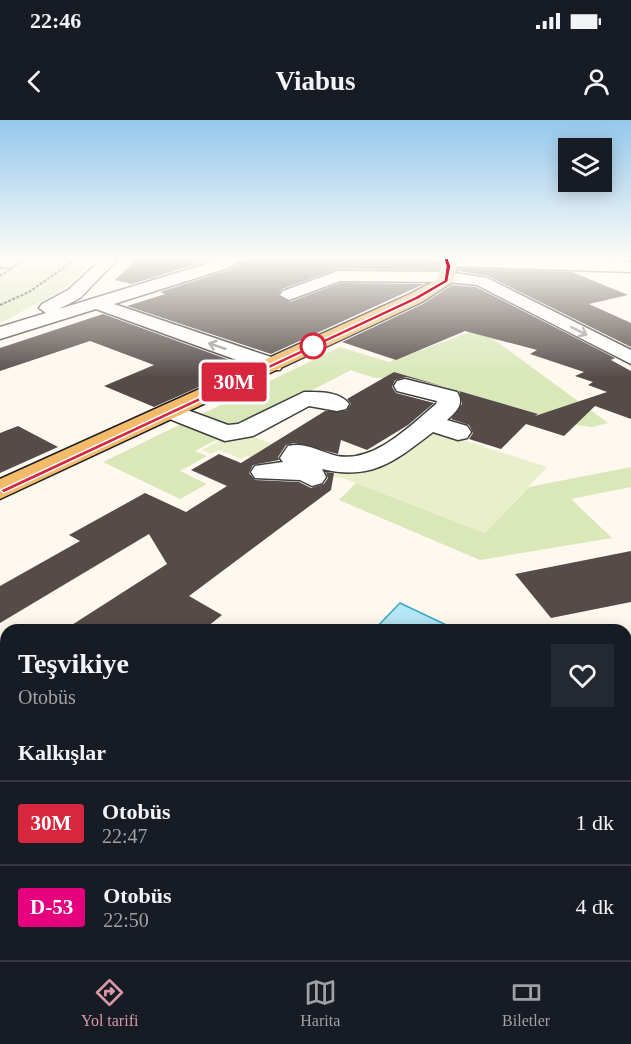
<!DOCTYPE html>
<html lang="tr">
<head>
<meta charset="utf-8">
<style>
  :root { --surface:#171b24; --page:#242831; --text:#f1f3f6; --muted:#9ea1a6; --line:#363941; --accent:#d799a9 }
  body { margin:0; font-family:Georgia,serif; background:var(--page); color:var(--text); height:100vh; display:flex; flex-direction:column; font-size:22px; white-space:nowrap }
  * { box-sizing:border-box; margin:0 }
  p { font-size:20px; color:var(--muted) }
  .icon { flex:none; width:33px; height:33px; fill:none; stroke:currentColor; stroke-width:2; stroke-linecap:round; stroke-linejoin:round }
  .map { position:relative; flex:1; overflow:hidden }
  .sheet { position:absolute; left:0px; top:504px; width:632px; height:336px; display:flex; flex-direction:column; background:var(--surface); border-radius:18px 18px 0 0; box-shadow:0 3px 15px #0003 }
  .sheet>* { flex:none }
  .badge { padding:0 12px; border-radius:4px; font-size:21px; line-height:39px }
  .buttons { position:absolute; left:558px; top:18px; display:grid; gap:12px }
  .buttons a { display:grid; place-items:center; width:54px; height:54px; border-radius:0px; background:var(--surface); box-shadow:0 3px 15px #0003; font-size:30px }
  .map>.badge { position:absolute; translate:-50% -50%; box-shadow:0 0 0 3px #fff }
  h2 { padding:0 18px; font-size:22px; line-height:54px }
  .round { display:grid; place-items:center; flex:none; width:63px; height:63px; border-radius:0px; background:var(--page) }
  .summary { display:flex; align-items:center; justify-content:space-between; height:102px; padding:0 18px }
  h1 { font-size:28px; font-weight:800; line-height:45px }
  ul { padding:0; list-style:none }
  li { display:flex; align-items:center; gap:18px; height:84px; padding:0 18px; border-top:2px solid var(--line) }
  li div { flex:1 }
  li b { display:block; font-size:22px }
  li em { font-style:normal }
  li .badge { min-width:66px; font-weight:700; text-align:center }
  .status { display:flex; justify-content:space-between; align-items:center; height:42px; padding:0 30px; background:var(--surface); direction:ltr }
  .status svg { height:16px; fill:currentColor }
  header { display:flex; justify-content:space-between; align-items:center; height:78px; padding:0 18px; background:var(--surface); font-size:27px; font-weight:800 }
  .menu { display:flex; justify-content:space-around; align-items:center; height:84px; border-top:2px solid var(--line); background:var(--surface); font-size:16px; color:var(--muted) }
  .menu a { display:grid; justify-items:center; gap:3px }
  .menu .on { color:var(--accent) }
  .map>svg:first-child { display:block }
  .green { fill:#d9e7b9 }
  .pitch { fill:#e9efca }
  .water { fill:#b5e7f4; stroke:#3fa9c8; stroke-width:1.5 }
  .building { fill:#554c4a }
  .lines { fill:none; stroke-linecap:round; stroke-linejoin:round }
  .minor-casing { stroke:#404040; stroke-width:3 }
  .major-casing { stroke:#1e1e1e; stroke-width:3 }
  .path { stroke:#2f2f2f; stroke-width:2; stroke-dasharray:3 1.5; stroke-linecap:butt }
  .minor { fill:#fff; fill-rule:evenodd }
  .major { fill:#f3ba69; fill-rule:evenodd }
  .oneway { stroke:#9e9e9e }
  .line { fill:#d7263d; stroke:#fff; stroke-width:1.5 }
  .stop-dot { fill:#fff; stroke:#d7263d; stroke-width:3 }
</style>
</head>
<body>
<div class="status"><b>22:46</b><svg viewBox="0 0 49 12"><path d="M0 12V9h3v3zM5 12V6h3v6zM10 12V3h3v9zM15 12V0h3v12zM26 1h20v11H26zM47 4h2v5h-2z"/></svg></div>
<header><svg class="icon" aria-label="back" viewBox="0 0 24 24"><path d="M15 5l-7 7 7 7"/></svg>Viabus<svg class="icon" aria-label="person" viewBox="0 0 24 24"><circle cx="12" cy="8" r="4"/><path d="M4 21q1-7 8-7t8 7"/></svg></header>
<div class="map">
<svg width="631" height="840" viewBox="0 0 631 840">
  <rect width="100%" height="100%" fill="#fef8ee"/>
  <path class="green" d="M 0,139 L 98,139 L 59,172 L 0,203 Z
    M 470,212 L 492,218 L 608,303 L 592,307 L 576,305 L 400,254 C 383,263 368,256 351,250 L 195,331 L 207,336 L 180,351 L 207,364 L 180,379 L 103,342 L 340,227 L 389,242 Z
    M 631,347 L 631,367 L 571,379 L 612,418 L 480,440 L 339,380 L 356,363 L 485,413 L 529,367 Z
    M 631,660 L 631,840 L 466,840 L 476,834 L 626,834 L 626,665 Z"/>
  <path class="pitch" d="M 416,305 L 547,347 L 485,413 L 343,358 L 270,352 L 277,347 L 247,336 L 241,339 L 219,330 L 211,334 L 202,330 L 232,314 L 244,313 L 331,347 L 349,335 L 365,341 Z"/>
  <path class="water" d="M 400,483 L 457,510 L 374,510 Z"/>
  <path class="building" d="M 137,139 L 213,139 L 132,164 L 115,160 Z
    M 244,139 L 437,139 L 439,146 L 438,150 L 338,149 L 282,169 L 278,175 L 290,182 L 340,163 L 424,164 L 271,234 L 127,186 L 165,174 L 160,172 L 229,150 Z
    M 459,148 L 572,152 L 628,175 L 589,184 L 631,203 L 631,227 L 488,156 L 458,151 Z
    M 452,165 L 476,167 L 615,238 L 611,240 L 631,251 L 631,299 L 595,286 L 564,316 L 526,304 L 501,329 L 469,319 L 473,313 L 469,305 L 451,299 L 462,284 L 459,271 L 538,294 L 535,296 L 607,272 L 588,265 L 593,262 L 575,256 L 584,252 L 530,234 L 537,230 L 465,211 L 396,240 L 342,222 L 423,184 Z
    M 103,194 L 246,246 L 154,287 L 104,266 L 154,245 L 90,221 L 0,251 L 0,228 Z
    M 394,252 L 445,267 L 406,257 L 395,260 L 392,267 L 396,273 L 434,283 L 408,305 L 367,330 L 341,320 L 338,334 L 294,323 L 286,325 L 278,337 L 279,340 L 253,345 L 249,353 L 255,360 L 299,362 L 311,368 L 324,364 L 328,358 L 326,352 L 334,353 L 331,370 L 189,476 L 222,495 L 203,510 L 64,510 L 167,444 L 149,414 L 0,503 L 0,466 L 80,421 L 69,415 L 145,373 L 186,392 L 227,366 L 191,350 L 219,334 L 241,343 L 325,291 L 346,291 L 351,284 L 347,279 Z
    M 18,306 L 58,327 L 0,353 L 0,313 Z
    M 631,431 L 631,482 L 551,498 L 515,454 Z"/>
  <g class="lines">
    <g class="minor-casing">
      <path id="minor" d="M 102,139 L 118,139 L 80,178 L 59,189 L 222,139 L 242,139 L 228,148 L 114,184 L 280,240 L 283,245 L 280,250 L 264,250 L 96,189 L 0,219 L 0,207 L 46,193 L 39,188 L 42,184 L 68,170 Z
        M 446,139 L 631,142 L 631,152 L 452,146 L 447,145 Z
        M 338,151 L 448,152 L 487,158 L 631,230 L 631,244 L 477,165 L 448,162 L 340,161 L 289,180 L 280,175 L 283,171 Z
        M 405,259 L 457,272 C 465,284 456,292 447,300 L 467,306 L 471,312 L 467,318 L 458,320 L 433,312 C 395,341 372,361 322,349 L 326,357 L 322,363 L 312,366 L 300,360 L 255,358 L 251,352 L 255,346 L 283,342 L 280,338 L 288,326 C 306,322 320,332 337,336 C 374,343 410,306 436,284 L 437,281 L 397,271 L 394,266 L 397,261 Z
        M 304,272 C 318,272 340,271 349,284 L 346,289 L 337,291 L 309,286 L 253,316 L 225,321 L 162,296 L 159,291 L 162,286 L 171,284 L 228,305 L 238,304 Z"/>
    </g>
    <g class="major-casing">
      <path id="major" d="M 439,139 L 454,139 L 457,146 L 454,161 L 422,182 L 0,379 L 0,359 L 410,174 L 438,159 L 441,146 Z"/>
    </g>
    <path class="path" d="M 0,148 L 11,148
      M 0,156 L 25,139
      M 0,185 L 29,172 L 76,139"/>
    <use href="#minor" class="minor"/>
    <use href="#major" class="major"/>
  </g>
  <defs><path id="oneway-shaft" d="M-6 0H5M1.5-3L5.5 0L1.5 3" fill="none" stroke-width="1.6" stroke-linecap="round" stroke-linejoin="round" transform="scale(1.5)"/></defs>
  <g class="oneway">
    <use href="#oneway-shaft" transform="translate(579 211) rotate(27)"/>
    <use href="#oneway-shaft" transform="translate(217 226) rotate(-161)"/>
  </g>
  <linearGradient id="sky" x2="0" y2="1"><stop stop-color="#93c8ed"/><stop offset="0.54" stop-color="#fffcf7"/><stop offset="1" stop-color="#fffcf7" stop-opacity="0"/></linearGradient>
  <rect width="631" height="257" fill="url(#sky)"/>
  <path class="line" d="M 448,138 L 451,146 L 448,162 L 419,179 L 4,373 L 0,370 L 414,177 L 444,160 L 446,146 L 444,139 Z"/>
  <circle class="stop-dot" cx="313" cy="226" r="12"/>
</svg>
<div class="buttons">
<a><svg class="icon" aria-label="layers" viewBox="0 0 24 24"><path d="M12 4l9 5-9 5-9-5zM3 14l9 5 9-5"/></svg></a>
</div>
<b class="badge" style="left:234px;top:262px;background:#d7263d;color:#fff">30M</b>
<section class="sheet">
<div class="summary"><div><h1>Teşvikiye</h1><p>Otobüs</p></div><a class="round"><svg class="icon" aria-label="heart" viewBox="0 0 24 24"><path d="M12 20l-8-8c-3-5 5-10 8-4 3-6 11-1 8 4z"/></svg></a></div>
<h2>Kalkışlar</h2>
<ul>
<li><span class="badge" style="background:#d7263d;color:#fff">30M</span><div><b>Otobüs</b><p>22:47</p></div><em>1 dk</em></li>
<li><span class="badge" style="background:#e6007e;color:#fff">D-53</span><div><b>Otobüs</b><p>22:50</p></div><em>4 dk</em></li>
</ul>
</section>
</div>
<nav class="menu">
<a class="on"><svg class="icon" aria-label="directions" viewBox="0 0 24 24"><path d="M12 3l9 9-9 9-9-9zM9 14v-3h6M13 9l2 2-2 2"/></svg>Yol tarifi</a>
<a><svg class="icon" aria-label="map" viewBox="0 0 24 24"><path d="M3 6l6-2 6 2 6-2v14l-6 2-6-2-6 2zM9 4v14M15 6v14"/></svg>Harita</a>
<a><svg class="icon" aria-label="tickets" viewBox="0 0 24 24"><path d="M3 7h18v10H3zM15 7v10"/></svg>Biletler</a>
</nav>
</body>
</html>
